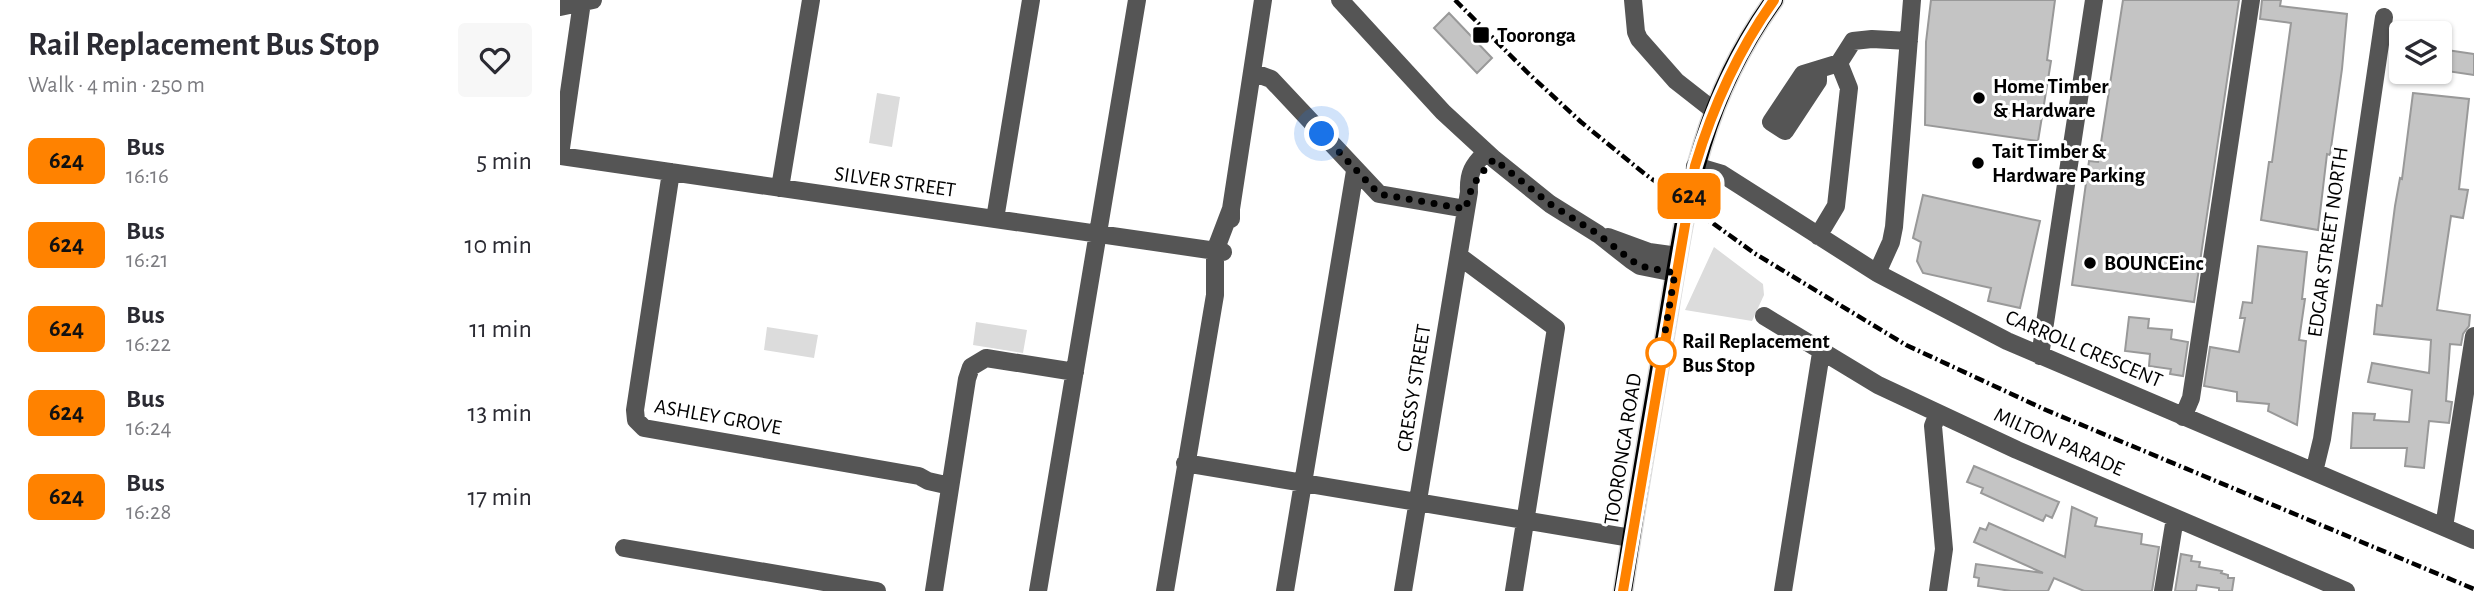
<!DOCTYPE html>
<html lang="en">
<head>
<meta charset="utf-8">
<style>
  :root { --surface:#fff; --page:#f7f7f7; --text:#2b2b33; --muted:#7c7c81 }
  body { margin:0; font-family:"Alegreya Sans",sans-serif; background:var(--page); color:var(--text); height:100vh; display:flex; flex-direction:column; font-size:26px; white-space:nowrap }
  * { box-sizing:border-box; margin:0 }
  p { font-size:23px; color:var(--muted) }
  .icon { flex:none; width:38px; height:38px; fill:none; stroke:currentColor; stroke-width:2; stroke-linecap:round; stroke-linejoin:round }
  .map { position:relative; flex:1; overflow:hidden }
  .sheet { display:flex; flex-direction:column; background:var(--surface); width:560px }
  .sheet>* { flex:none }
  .badge { padding:0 14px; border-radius:10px; font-size:24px; line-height:46px }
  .buttons { position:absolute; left:1829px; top:21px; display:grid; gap:14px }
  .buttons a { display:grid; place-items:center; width:63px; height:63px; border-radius:7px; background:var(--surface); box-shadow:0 2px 5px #0004; font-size:35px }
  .you { position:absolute; width:35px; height:35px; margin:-18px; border:5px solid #fff; border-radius:50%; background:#1a73e8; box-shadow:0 0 0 10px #1a73e833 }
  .map>.badge { position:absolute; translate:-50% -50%; box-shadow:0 0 0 4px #fff }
  .round { display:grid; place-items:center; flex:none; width:74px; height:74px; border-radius:7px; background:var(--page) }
  .headline { display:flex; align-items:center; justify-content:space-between; height:119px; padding:0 28px }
  h1 { font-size:33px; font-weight:600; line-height:52px }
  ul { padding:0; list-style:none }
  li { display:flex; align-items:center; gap:21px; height:84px; padding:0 28px }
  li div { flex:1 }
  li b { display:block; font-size:26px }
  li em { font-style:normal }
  li .badge { min-width:77px; font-weight:700; text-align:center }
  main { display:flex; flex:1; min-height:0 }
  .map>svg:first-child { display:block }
  .green { fill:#dcdcdc }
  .building { fill:#c4c4c4; stroke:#999; stroke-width:2 }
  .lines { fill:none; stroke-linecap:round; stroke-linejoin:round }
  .major-casing { stroke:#dbdbdb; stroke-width:21 }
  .minor { stroke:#555; stroke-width:18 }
  .major { stroke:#000; stroke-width:18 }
  .rail { stroke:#000; stroke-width:4.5; stroke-dasharray:10 3.5 2 3.5; stroke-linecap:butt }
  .line-casing { stroke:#fff; stroke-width:16 }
  .line { stroke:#ff8200; stroke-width:10 }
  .walk { stroke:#000; stroke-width:7; stroke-dasharray:0 12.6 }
  .poi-dot { fill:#000; stroke:#fff; stroke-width:2.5 }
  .stop-dot { fill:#fff; stroke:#ff8200; stroke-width:3.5 }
  .labels { text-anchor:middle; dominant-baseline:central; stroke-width:6; stroke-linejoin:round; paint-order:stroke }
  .poi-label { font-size:21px; font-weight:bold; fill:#000; stroke:#fff; text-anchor:start }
  .street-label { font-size:21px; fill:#000; stroke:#fff }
  .stop-label { font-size:21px; font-weight:bold; fill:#000; stroke:#fff; text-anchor:start }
</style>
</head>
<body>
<main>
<section class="sheet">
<div class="headline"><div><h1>Rail Replacement Bus Stop</h1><p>Walk · 4 min · 250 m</p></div><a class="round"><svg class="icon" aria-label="heart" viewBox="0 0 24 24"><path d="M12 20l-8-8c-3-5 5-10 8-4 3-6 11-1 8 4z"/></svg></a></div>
<ul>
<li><span class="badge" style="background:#ff8200;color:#111">624</span><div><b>Bus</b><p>16:16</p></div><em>5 min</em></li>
<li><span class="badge" style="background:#ff8200;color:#111">624</span><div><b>Bus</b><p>16:21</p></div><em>10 min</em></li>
<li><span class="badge" style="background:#ff8200;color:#111">624</span><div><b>Bus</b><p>16:22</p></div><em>11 min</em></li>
<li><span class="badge" style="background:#ff8200;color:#111">624</span><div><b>Bus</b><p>16:24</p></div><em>13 min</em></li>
<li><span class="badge" style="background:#ff8200;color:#111">624</span><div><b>Bus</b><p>16:28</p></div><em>17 min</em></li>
</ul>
</section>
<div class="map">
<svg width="1914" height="591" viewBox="0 0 1914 591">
  <rect width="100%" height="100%" fill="#fff"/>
  <path class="green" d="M 317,93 L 340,97 L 332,147 L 309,143 Z
    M 1154,247 L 1203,284 L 1204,295 L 1192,321 L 1125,310 Z
    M 416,322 L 467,330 L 463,353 L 413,345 Z
    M 207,327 L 258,335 L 254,358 L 204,350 Z"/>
  <path class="building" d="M 1371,0 L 1495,0 L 1487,60 L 1491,61 L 1478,141 L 1365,125 L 1366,42 Z
    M 1563,0 L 1679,0 L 1634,302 L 1512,285 L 1529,161 L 1538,162 Z
    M 1702,0 L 1721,0 L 1720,6 L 1787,14 L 1782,69 L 1770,155 L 1767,154 L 1758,230 L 1701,220 L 1709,162 L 1712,162 L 1731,23 L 1700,19 Z
    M 889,13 L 932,58 L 917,73 L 874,28 Z
    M 1880,49 L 1914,54 L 1914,75 L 1880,70 Z
    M 1853,93 L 1909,99 L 1899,189 L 1908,190 L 1903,218 L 1891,216 L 1877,310 L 1910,315 L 1909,326 L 1903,334 L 1901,345 L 1890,344 L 1886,401 L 1892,402 L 1889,423 L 1869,421 L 1864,468 L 1845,466 L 1847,448 L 1791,448 L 1793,413 L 1815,414 L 1814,420 L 1849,422 L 1852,390 L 1808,382 L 1812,363 L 1869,373 L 1871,340 L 1814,334 L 1817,305 L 1822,306 L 1835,206 L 1840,178 L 1842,179 Z
    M 1363,195 L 1480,221 L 1460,308 L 1428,301 L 1431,288 L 1363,273 L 1357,261 L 1361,242 L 1353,238 Z
    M 1698,246 L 1747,252 L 1742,299 L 1745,299 L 1739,340 L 1746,341 L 1737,425 L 1708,411 L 1709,404 L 1677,401 L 1677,392 L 1644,386 L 1650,347 L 1679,352 L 1685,318 L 1680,318 L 1683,302 L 1692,303 Z
    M 1569,317 L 1589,319 L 1588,328 L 1612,330 L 1611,339 L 1628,342 L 1623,376 L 1610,374 L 1611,369 L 1589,366 L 1590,354 L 1565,351 Z
    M 1414,466 L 1499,502 L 1492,518 L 1486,515 L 1483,521 L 1421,493 L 1423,488 L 1407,482 Z
    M 1512,507 L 1537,518 L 1535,526 L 1582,534 L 1581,544 L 1599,547 L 1592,591 L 1524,591 L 1494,578 L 1488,591 L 1451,591 L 1418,586 L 1419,578 L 1414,577 L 1416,564 L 1483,573 L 1414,542 L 1420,528 L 1426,530 L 1429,523 L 1505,557 Z
    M 1621,554 L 1632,556 L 1631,561 L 1640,562 L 1639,567 L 1662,571 L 1661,573 L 1668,575 L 1668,578 L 1674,578 L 1672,591 L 1659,591 L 1659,588 L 1637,585 L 1636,591 L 1615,591 Z"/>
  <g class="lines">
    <g class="major-casing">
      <path id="major" d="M 1063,591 C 1076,505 1090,420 1105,334 C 1126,208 1136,108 1214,0"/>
    </g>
    <path class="minor" d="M 780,0 L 883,112 L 934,159 L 990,204 L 1038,234 L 1071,260 L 1080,266 L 1115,273
      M 1073,0 L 1076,32 L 1079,39 L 1116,81 L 1153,110
      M 0,7 L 33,0
      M 1258,71 L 1258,81 L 1225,131 L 1211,122 L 1243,74 L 1279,63
      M 692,72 L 711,79 L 819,194 L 906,209
      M 0,155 L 22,2
      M 0,156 L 663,252
      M 1135,166 L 1162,174 L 1317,273 L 1447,341 L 1914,540
      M 111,172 L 75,410 L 76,420 L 84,428 L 359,476 L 368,481 L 390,486
      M 220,188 L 251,0
      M 435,219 L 471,0
      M 671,219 L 671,209 L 703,0
      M 1258,236 L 1276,206 L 1289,88 L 1279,63 L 1293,41 L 1312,39 L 1349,41
      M 1048,237 L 1089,252 L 1118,256
      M 899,256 L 996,328 L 954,591
      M 1317,273 L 1331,242 L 1334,227 L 1352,0
      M 1204,316 L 1318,385 L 1457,450 L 1786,591
      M 1480,356 L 1534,0
      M 1623,417 L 1631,398 L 1691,0
      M 625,463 L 1071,538
      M 1754,472 L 1762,439 L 1824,17
      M 1884,527 L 1914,336
      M 64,548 L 317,591
      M 374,591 L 407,379 L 411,367 L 426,358 L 515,372
      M 478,591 L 577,0
      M 605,591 L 655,295 L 655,251 L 671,209
      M 725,591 L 795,171
      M 843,591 L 909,192 C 908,173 913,165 926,152
      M 1223,591 L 1261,353
      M 1378,591 L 1384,549 L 1374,437 L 1373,426 L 1378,413
      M 1603,591 L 1615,518"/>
    <use href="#major" class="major"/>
    <path class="rail" d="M 895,0 L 968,73 L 1021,122 L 1085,174 L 1194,253 L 1346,345 L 1486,410 L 1914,589"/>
  </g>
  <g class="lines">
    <g class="line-casing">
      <path id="line" d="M 1063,591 L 1135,166 C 1153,106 1177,52 1214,0"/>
    </g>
    <use href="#line" class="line"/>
    <path class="walk" d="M 762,134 L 819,194 L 906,209 C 910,185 918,177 934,159 L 990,204 L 1038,234 L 1071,260 L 1080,266 L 1115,273 L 1101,356 L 1101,353"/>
  </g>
  <g class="poi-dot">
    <rect x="912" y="26" width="18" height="18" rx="3.5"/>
    <circle cx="1419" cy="98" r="7"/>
    <circle cx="1418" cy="163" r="7"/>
    <circle cx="1530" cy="263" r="7"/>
  </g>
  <circle class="stop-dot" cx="1101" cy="353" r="14"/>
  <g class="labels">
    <g class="poi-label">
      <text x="937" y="35">Tooronga</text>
      <text x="1433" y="86">Home Timber<tspan x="1433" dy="24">&amp; Hardware</tspan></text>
      <text x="1432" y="151">Tait Timber &amp;<tspan x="1432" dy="24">Hardware Parking</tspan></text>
      <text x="1544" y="263">BOUNCEinc</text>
    </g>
    <g class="street-label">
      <text transform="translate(335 182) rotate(8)">SILVER STREET</text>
      <text transform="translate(1768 242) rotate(-82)">EDGAR STREET NORTH</text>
      <text transform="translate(1524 349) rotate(23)">CARROLL CRESCENT</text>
      <text transform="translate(854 388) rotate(-81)">CRESSY STREET</text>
      <text transform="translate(158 417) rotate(10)">ASHLEY GROVE</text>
      <text transform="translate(1499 442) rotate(24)">MILTON PARADE</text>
      <text transform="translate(1063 449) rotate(-81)">TOORONGA ROAD</text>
    </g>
    <g class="stop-label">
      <text x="1122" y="341">Rail Replacement<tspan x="1122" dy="24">Bus Stop</tspan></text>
    </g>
  </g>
</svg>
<div class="buttons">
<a><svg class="icon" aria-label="layers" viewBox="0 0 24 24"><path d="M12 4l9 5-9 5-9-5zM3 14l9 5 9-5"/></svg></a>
</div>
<div class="you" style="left:762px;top:134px"></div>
<b class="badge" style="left:1129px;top:196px;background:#ff8200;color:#111">624</b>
</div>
</main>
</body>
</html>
